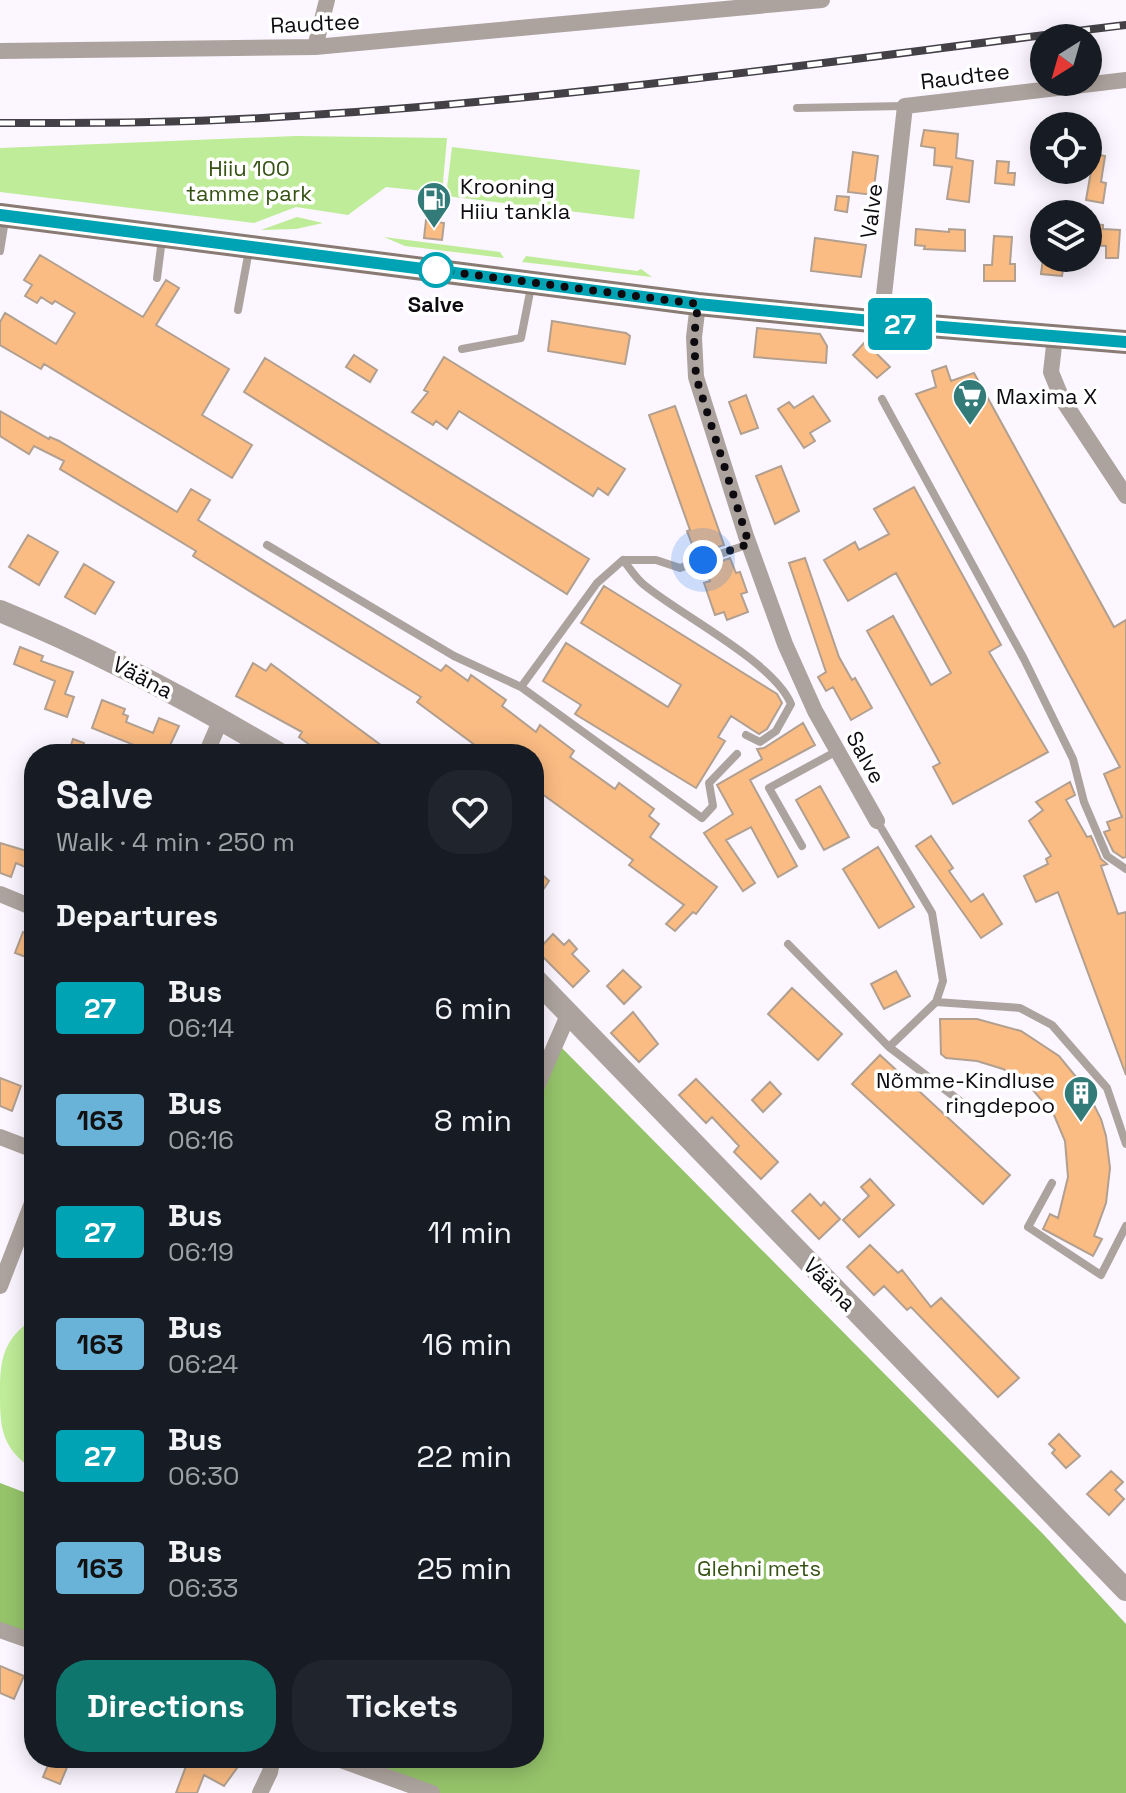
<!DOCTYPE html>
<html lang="en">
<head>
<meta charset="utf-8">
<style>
  :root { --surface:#171b24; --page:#20242c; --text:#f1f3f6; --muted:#9ea1a6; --accent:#0f766e }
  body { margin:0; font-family:"Space Grotesk",sans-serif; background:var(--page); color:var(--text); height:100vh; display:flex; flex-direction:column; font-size:30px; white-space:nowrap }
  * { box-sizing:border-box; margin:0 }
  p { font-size:26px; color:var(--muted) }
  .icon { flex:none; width:44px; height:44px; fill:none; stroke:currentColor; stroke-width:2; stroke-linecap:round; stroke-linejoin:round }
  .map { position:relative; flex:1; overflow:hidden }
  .side { position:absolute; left:24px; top:744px; width:520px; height:1024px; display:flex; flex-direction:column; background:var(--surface); border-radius:32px; box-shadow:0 4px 20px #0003 }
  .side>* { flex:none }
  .badge { padding:0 16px; border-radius:6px; font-size:28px; line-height:52px }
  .needle { width:52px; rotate:217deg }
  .controls { position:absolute; left:1030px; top:24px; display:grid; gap:16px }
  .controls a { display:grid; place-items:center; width:72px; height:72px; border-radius:50%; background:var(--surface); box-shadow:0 4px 20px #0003; font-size:40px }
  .you { position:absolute; width:40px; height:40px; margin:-20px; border:6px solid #fff; border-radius:50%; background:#1a73e8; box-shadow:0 0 0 12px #1a73e833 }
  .map>.badge { position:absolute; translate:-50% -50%; box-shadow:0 0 0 4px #fff }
  h2 { padding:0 32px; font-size:30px; line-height:72px }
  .round { display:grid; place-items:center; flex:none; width:84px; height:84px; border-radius:32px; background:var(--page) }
  .headline { display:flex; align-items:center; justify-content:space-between; height:136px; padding:0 32px }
  h1 { font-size:38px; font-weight:700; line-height:60px }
  .button { display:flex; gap:16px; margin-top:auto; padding:16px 32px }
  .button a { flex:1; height:92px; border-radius:32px; background:var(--accent); color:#fff; font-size:32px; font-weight:700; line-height:92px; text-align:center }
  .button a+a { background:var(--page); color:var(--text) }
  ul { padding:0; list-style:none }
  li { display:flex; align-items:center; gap:24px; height:112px; padding:0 32px }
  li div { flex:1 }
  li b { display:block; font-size:30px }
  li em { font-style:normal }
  li .badge { min-width:88px; font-weight:700; text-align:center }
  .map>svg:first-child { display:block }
  .green { fill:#bfec98 }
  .forest { fill:#95c36a }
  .building { fill:#fbbc83; stroke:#b19f90; stroke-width:2 }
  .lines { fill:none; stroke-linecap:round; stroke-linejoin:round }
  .service { stroke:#ada39e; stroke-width:8 }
  .minor { stroke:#ada39e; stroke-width:16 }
  .tertiary { stroke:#ada39e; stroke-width:22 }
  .secondary { stroke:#897b73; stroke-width:24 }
  .rail-casing { stroke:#434046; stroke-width:8 }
  .rail { stroke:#fff; stroke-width:5; stroke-dasharray:15; stroke-linecap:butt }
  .line-casing { stroke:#fff; stroke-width:18 }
  .line { stroke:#00a3b4; stroke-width:12 }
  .walk { stroke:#0d0a10; stroke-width:8; stroke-dasharray:0 14.4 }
  .stop-dot { fill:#fff; stroke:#00a3b4; stroke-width:4 }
  .labels { text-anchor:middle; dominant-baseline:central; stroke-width:7; stroke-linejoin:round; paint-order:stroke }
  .street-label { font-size:22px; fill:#0d0a10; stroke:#fff }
  .park-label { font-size:22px; fill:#365314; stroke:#fff }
  .poi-label { font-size:22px; fill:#0d0a10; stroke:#fff; text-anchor:start }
  .stop-label { font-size:22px; font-weight:bold; fill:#0d0a10; stroke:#fff }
</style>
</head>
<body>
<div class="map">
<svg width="1126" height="1793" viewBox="0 0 1126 1793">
  <rect width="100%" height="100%" fill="#fbf6ff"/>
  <path class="green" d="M 296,136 L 447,138 L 442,193 L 386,187 L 348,215 L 296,207 L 254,223 L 0,192 L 0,148 Z
    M 452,147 L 640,170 L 634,219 L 446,196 Z
    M 297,217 L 323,223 L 296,229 L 261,230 Z
    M 384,237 L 500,252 L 504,258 L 405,246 Z
    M 526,256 L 637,271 L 641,269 L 652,277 L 522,262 Z
    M 34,1318 L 34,1470 C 2,1448 0,1430 0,1394 C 0,1358 3,1340 34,1318 Z"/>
  <path class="forest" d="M 556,1042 L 1044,1535 L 1126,1624 L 1126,1793 L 432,1793 L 335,1758 L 534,1758 L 534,1093 Z
    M 0,1483 L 34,1496 L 34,1642 L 0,1630 Z"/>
  <path class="building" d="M 924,130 L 958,134 L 956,158 L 973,161 L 969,202 L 947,199 L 952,167 L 934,165 L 935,148 L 921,146 Z
    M 853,152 L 878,156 L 873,195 L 848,192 Z
    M 1094,154 L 1105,156 L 1101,182 L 1106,183 L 1103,203 L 1086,200 Z
    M 997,161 L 1009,162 L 1008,173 L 1015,173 L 1014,185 L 995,183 Z
    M 837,196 L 849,197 L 847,212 L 835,210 Z
    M 426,220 L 444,223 L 442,240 L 424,238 Z
    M 1091,224 L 1103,225 L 1103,229 L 1120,230 L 1118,258 L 1106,258 L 1106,246 L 1089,245 Z
    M 916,229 L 949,232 L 949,229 L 965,230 L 965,251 L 924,249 L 925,246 L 915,245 Z
    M 994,236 L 1012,237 L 1010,264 L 1015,264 L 1015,281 L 984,281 L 984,265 L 992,265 Z
    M 815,238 L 866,245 L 861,277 L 811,271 Z
    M 40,255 L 143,317 L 166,280 L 179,288 L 156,325 L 229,369 L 202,415 L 252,445 L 232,478 L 44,364 L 41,369 L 0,345 L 0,322 L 5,313 L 56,344 L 75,313 L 55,301 L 52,304 L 41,297 L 37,303 L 25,296 L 32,285 L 24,280 Z
    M 1043,258 L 1065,258 L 1062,276 L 1041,274 Z
    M 552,321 L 626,333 L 630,336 L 625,364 L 548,351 Z
    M 757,328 L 820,334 L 827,346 L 826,363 L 754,357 Z
    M 865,342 L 890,367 L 877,378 L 853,355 Z
    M 354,355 L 377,370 L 370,382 L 346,367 Z
    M 444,357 L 625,469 L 608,495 L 598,488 L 593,496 L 459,411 L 447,429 L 436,421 L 433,425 L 412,412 L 428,392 L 424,390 Z
    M 265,358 L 589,559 L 567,594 L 244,392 Z
    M 946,366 L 951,381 L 974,373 L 1114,627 L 1126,620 L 1126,857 L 1123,858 L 1113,851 L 1104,832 L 1110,830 L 1107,822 L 1122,817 L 1104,774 L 1120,767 L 916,394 L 936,387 L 932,371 Z
    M 746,395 L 758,428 L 741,434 L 729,402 Z
    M 813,396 L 830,421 L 810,433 L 815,441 L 804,448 L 778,409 L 789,402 L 794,408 Z
    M 675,406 L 724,545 L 696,555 L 687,531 L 690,530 L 649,415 Z
    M 0,411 L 49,439 L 50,437 L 59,441 L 177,512 L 191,489 L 210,500 L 198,520 L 441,671 L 446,665 L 468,681 L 471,675 L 506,700 L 502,706 L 536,732 L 540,725 L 574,751 L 570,757 L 615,789 L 619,783 L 654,809 L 649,816 L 659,824 L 650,837 L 717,887 L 696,914 L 693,912 L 675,931 L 666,924 L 684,905 L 629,865 L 633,860 L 534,788 L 534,754 L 487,754 L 417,702 L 421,697 L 193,556 L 196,551 L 60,469 L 64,461 L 34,446 L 29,454 L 0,436 Z
    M 781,466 L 799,511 L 775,524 L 756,476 Z
    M 914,487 L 1001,645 L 989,652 L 1048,752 L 953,804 L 933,767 L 940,763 L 867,631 L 893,616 L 931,685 L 951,673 L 896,573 L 848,601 L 824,560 L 855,542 L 859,550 L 889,534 L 874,509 Z
    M 28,535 L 58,552 L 39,585 L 9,567 Z
    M 730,558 L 736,573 L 740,572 L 747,592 L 741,594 L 748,612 L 727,620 L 724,612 L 715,615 L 704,583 L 710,581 L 705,567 Z
    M 805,558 L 839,657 L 852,680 L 855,678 L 872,708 L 851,720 L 833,687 L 826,691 L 818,677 L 826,672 L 789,563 Z
    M 84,564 L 114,582 L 95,614 L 65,597 Z
    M 604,586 L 777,694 L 782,703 L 767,729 L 759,734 L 731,716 L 718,737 L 725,741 L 696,788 L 575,714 L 581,705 L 543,681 L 566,643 L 668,707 L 681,685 L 581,623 Z
    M 20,647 L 43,656 L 41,661 L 73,672 L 65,694 L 74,697 L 67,717 L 45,709 L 55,681 L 14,664 Z
    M 253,663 L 266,671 L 271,664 L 393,754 L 322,754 L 299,737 L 302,732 L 236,696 Z
    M 102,700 L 125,709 L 123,714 L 128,716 L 126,722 L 153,733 L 159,718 L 179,726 L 166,754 L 142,754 L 144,749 L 92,728 Z
    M 803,723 L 815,745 L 750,780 L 797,866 L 778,877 L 751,827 L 726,840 L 755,883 L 743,891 L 704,833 L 733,814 L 717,785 L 762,759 L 757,749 L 764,748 Z
    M 73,739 L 84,743 L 80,754 L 68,754 Z
    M 1070,782 L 1075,795 L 1066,800 L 1087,837 L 1091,836 L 1101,859 L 1107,864 L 1101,866 L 1118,914 L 1126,912 L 1126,1075 L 1058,892 L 1036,902 L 1024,876 L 1048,864 L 1046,859 L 1051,856 L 1029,821 L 1043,810 L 1036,802 Z
    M 820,786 L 849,837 L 824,850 L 796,800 Z
    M 931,836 L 953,868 L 949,871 L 971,902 L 983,894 L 1002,924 L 981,938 L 916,846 Z
    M 0,843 L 30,852 L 25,867 L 16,863 L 11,877 L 0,873 Z
    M 878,847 L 914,907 L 879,928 L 843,869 Z
    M 534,867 L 549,881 L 534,903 Z
    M 23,932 L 34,936 L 34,960 L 15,953 Z
    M 553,934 L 564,945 L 569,940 L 577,949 L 572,954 L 589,971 L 573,987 L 537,951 Z
    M 623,970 L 641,987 L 624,1004 L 607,986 Z
    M 896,971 L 910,996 L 884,1009 L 871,984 Z
    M 792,988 L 842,1034 L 818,1060 L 768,1014 Z
    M 633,1012 L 658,1044 L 639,1062 L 611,1033 Z
    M 940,1019 L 977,1019 L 1021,1031 L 1059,1056 L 1086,1089 L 1101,1119 L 1106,1136 L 1110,1168 L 1106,1203 L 1094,1236 L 1102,1239 L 1093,1256 L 1043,1229 L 1050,1214 L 1058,1218 L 1068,1177 L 1065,1141 L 1054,1115 L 1028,1084 L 1003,1069 L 977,1061 L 946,1058 L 941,1054 Z
    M 880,1055 L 1010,1175 L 983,1204 L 852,1084 Z
    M 0,1078 L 21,1086 L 12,1111 L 0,1106 Z
    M 696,1079 L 778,1162 L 761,1179 L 734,1152 L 739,1146 L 712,1117 L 706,1123 L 679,1095 Z
    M 770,1082 L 781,1094 L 763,1112 L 752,1100 Z
    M 870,1179 L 894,1205 L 859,1237 L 843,1220 L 869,1196 L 861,1187 Z
    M 810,1194 L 821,1206 L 824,1202 L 840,1219 L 819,1239 L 792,1211 Z
    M 870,1245 L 898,1273 L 902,1270 L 931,1307 L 941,1298 L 1019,1378 L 998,1397 L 911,1307 L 907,1310 L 884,1286 L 874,1295 L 847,1267 Z
    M 1059,1434 L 1080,1456 L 1066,1468 L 1052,1453 L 1055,1450 L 1049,1444 Z
    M 1111,1471 L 1123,1482 L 1115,1490 L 1124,1499 L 1109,1515 L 1087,1494 Z
    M 0,1666 L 24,1676 L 14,1699 L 0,1693 Z
    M 51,1758 L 71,1758 L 60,1784 L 43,1777 Z
    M 189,1758 L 218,1758 L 237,1768 L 224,1786 L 204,1775 L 197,1793 L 176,1793 Z"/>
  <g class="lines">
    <path class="service" d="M 797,108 L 904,106
      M 0,251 L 5,220
      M 157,278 L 162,239
      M 238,310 L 249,250
      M 462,349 L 521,338 L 531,287
      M 882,399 L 1024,659 L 1073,759 L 1084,802 L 1107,856 L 1126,869
      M 267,545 L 454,656 L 521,687 L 597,583 L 623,560 L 656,560 L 680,568 L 749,544
      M 623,560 C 629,567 635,577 643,584 C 680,615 774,662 791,704 L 776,731 L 760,742 L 746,735
      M 521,687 L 702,818 L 713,806 L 709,783 L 737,754
      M 877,821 L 932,913 L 943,981 L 936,1002 L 889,1047
      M 802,846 L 769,788 L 837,751
      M 788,944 L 889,1047 L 977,1114
      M 936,1002 L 1020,1008 L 1052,1025 L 1107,1088 L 1126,1144
      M 1052,1183 L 1028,1227 L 1101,1275 L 1126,1226"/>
    <path class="minor" d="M 315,47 L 327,0
      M 0,51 L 315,47 L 822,0
      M 698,304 L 694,337 L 696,377 L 746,536 L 785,644 L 815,711 L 877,821
      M 881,322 L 905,106 L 1126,80
      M 1055,337 L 1051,372 L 1062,399 L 1126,496
      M 206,754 L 221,719
      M 0,894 L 34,908
      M 534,1093 L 569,1013
      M 0,1137 L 34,1150
      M 0,1286 L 34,1198
      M 0,1630 L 34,1642
      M 335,1758 L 432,1793
      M 260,1793 L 270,1772 L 273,1758"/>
    <path class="tertiary" d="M 0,611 C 98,651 189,700 280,754
      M 534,978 L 1126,1590"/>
    <path class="secondary" d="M 0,215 L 698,304 L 881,322 L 1126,342"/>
    <g class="rail-casing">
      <path id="rail" d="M 0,123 C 93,123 186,123 278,117 C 562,101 844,59 1126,25"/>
    </g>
    <use href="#rail" class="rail"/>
  </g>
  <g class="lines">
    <g class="line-casing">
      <path id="line" d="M 0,215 L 698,304 L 881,322 L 1126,342"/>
    </g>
    <use href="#line" class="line"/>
    <path class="walk" d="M 436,270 L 698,304 L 694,337 L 696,377 L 749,544 L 703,560"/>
  </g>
  <defs>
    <g id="fuel-pin" transform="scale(1.8)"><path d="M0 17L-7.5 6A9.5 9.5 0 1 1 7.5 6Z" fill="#327b78" stroke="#fff"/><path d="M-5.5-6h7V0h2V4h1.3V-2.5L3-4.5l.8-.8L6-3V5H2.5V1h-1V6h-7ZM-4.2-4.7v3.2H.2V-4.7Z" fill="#fff"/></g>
    <g id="supermarket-pin" transform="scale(1.8)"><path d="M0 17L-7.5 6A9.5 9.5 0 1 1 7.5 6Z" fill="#327b78" stroke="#fff"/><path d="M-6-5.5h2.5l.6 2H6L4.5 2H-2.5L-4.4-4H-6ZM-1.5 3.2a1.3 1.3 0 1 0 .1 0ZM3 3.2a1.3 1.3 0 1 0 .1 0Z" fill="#fff"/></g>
    <g id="building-pin" transform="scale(1.8)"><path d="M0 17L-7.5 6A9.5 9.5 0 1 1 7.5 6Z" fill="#327b78" stroke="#fff"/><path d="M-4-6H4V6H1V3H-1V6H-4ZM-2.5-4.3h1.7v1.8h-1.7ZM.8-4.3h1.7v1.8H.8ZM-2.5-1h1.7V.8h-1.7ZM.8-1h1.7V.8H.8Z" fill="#fff"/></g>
  </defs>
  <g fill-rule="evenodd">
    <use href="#fuel-pin" x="434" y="199"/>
    <use href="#supermarket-pin" x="970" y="396"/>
    <use href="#building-pin" x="1081" y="1093"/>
  </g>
  <circle class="stop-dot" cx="436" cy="270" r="16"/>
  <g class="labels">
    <g class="street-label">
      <text transform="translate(315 23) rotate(-3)">Raudtee</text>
      <text transform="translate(965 76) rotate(-7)">Raudtee</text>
      <text transform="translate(871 211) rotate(-83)">Valve</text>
      <text transform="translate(143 677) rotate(28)">Vääna</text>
      <text transform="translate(866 757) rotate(61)">Salve</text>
      <text transform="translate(830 1284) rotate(46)">Vääna</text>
    </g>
    <g class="park-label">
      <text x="249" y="168">Hiiu 100<tspan x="249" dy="25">tamme park</tspan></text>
      <text x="759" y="1568">Glehni mets</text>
    </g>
    <g class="poi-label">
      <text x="460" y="186">Krooning<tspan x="460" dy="25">Hiiu tankla</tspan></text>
      <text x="996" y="396">Maxima X</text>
      <text x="1055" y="1080" text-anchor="end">Nõmme-Kindluse<tspan x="1055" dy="25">ringdepoo</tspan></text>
    </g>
    <g class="stop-label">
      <text x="436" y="304">Salve</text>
    </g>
  </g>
</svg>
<div class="controls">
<a><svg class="needle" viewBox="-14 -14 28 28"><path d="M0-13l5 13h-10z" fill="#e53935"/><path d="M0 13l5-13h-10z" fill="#9ea1a6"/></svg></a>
<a><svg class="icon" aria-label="locate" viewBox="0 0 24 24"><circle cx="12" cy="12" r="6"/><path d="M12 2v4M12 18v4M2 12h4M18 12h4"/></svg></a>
<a><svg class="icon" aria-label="layers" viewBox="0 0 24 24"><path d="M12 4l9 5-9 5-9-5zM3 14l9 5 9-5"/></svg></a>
</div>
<div class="you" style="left:703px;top:560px"></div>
<b class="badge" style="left:900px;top:324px;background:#00a3b4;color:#fff">27</b>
<section class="side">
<div class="headline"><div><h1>Salve</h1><p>Walk · 4 min · 250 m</p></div><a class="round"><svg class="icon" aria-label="heart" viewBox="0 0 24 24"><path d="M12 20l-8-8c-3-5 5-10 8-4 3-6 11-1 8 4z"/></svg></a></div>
<h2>Departures</h2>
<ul>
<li><span class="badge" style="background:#00a3b4;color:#fff">27</span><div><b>Bus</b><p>06:14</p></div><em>6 min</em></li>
<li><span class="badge" style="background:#69b3d9;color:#111">163</span><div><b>Bus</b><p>06:16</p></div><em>8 min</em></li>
<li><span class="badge" style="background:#00a3b4;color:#fff">27</span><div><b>Bus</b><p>06:19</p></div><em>11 min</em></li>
<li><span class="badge" style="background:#69b3d9;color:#111">163</span><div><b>Bus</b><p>06:24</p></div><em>16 min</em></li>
<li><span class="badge" style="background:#00a3b4;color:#fff">27</span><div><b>Bus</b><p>06:30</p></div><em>22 min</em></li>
<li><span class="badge" style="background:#69b3d9;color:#111">163</span><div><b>Bus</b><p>06:33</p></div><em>25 min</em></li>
</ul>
<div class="button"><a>Directions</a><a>Tickets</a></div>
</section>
</div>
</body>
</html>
